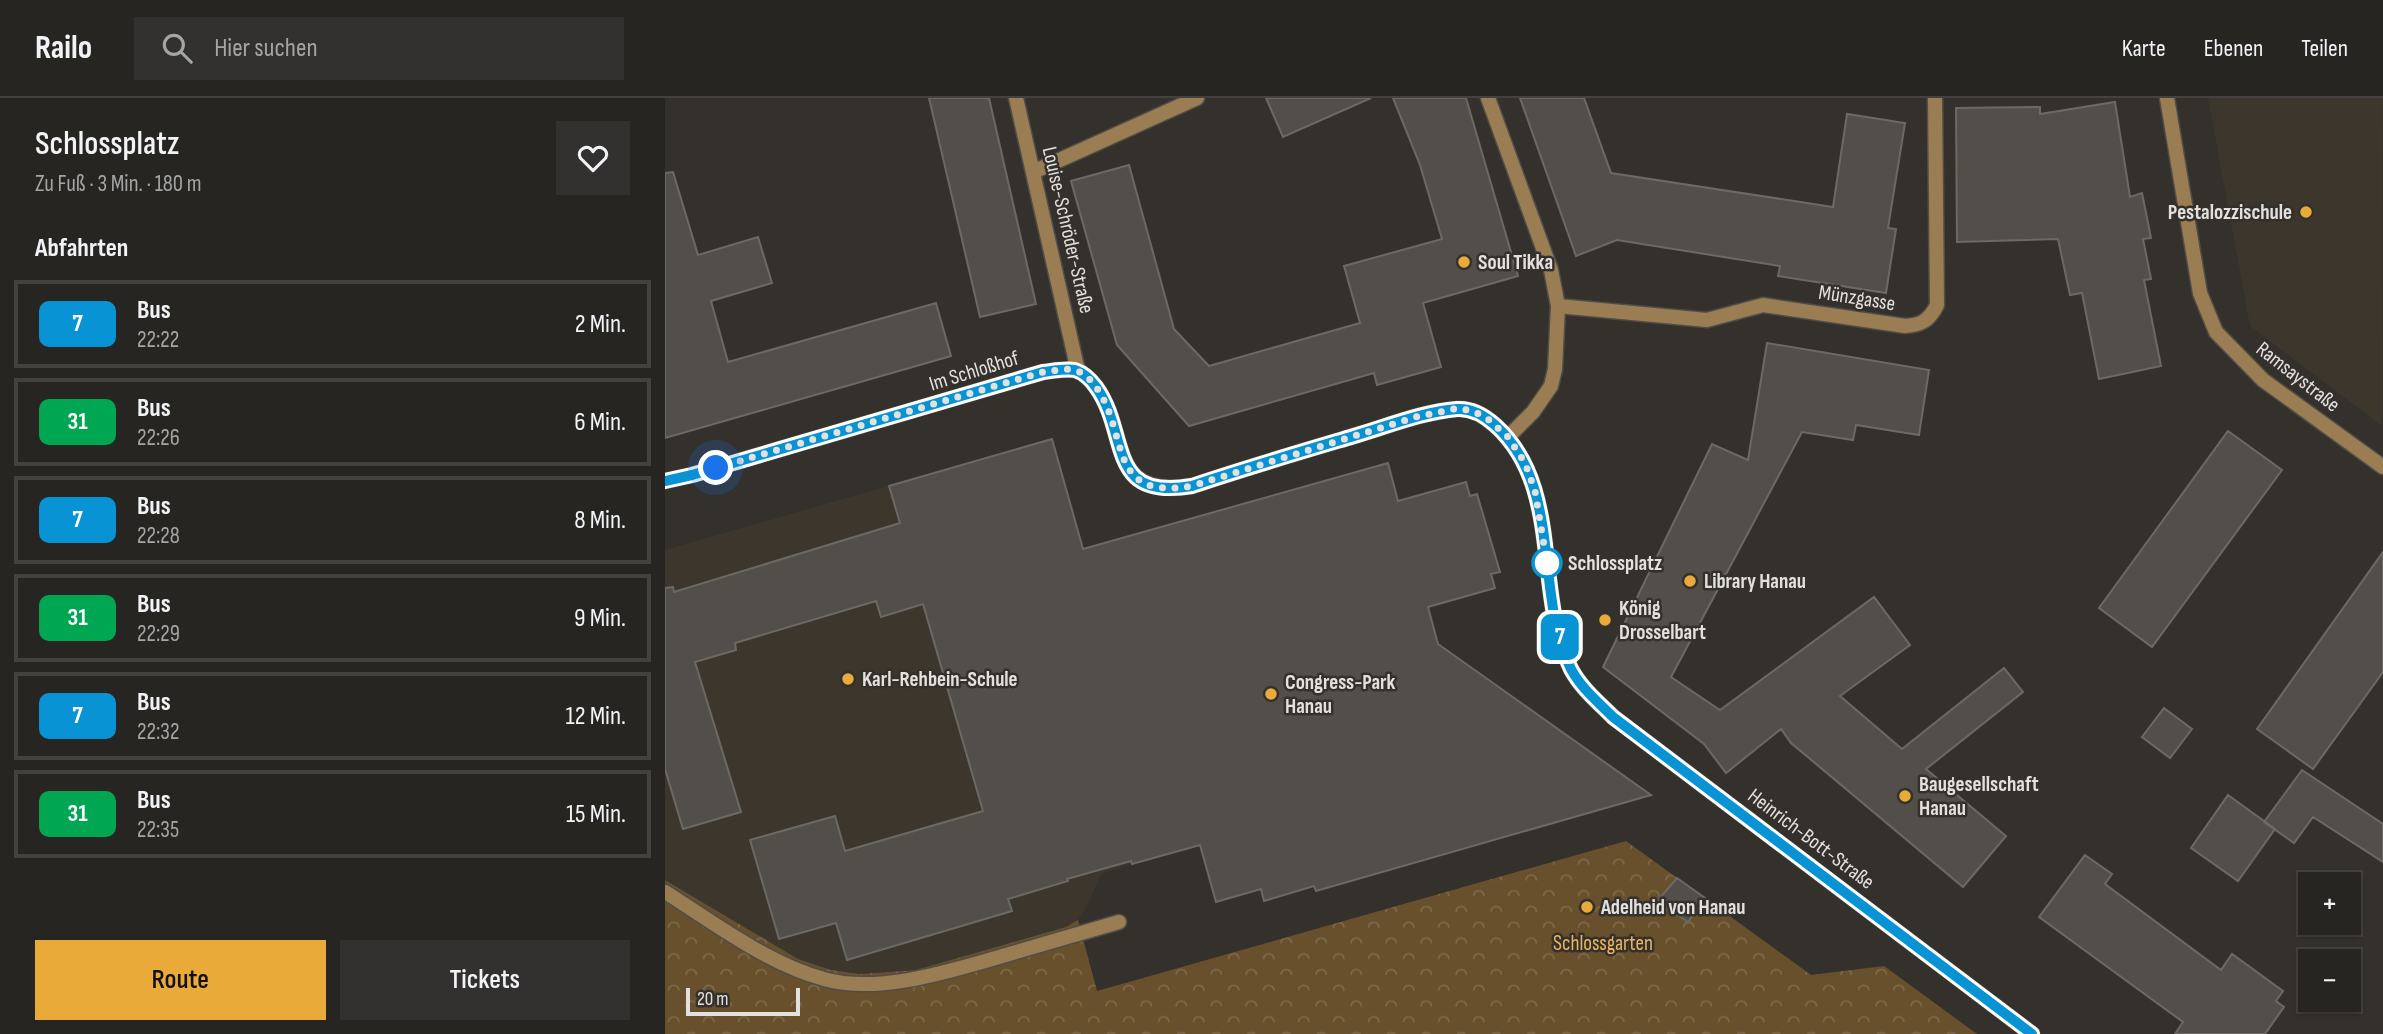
<!DOCTYPE html>
<html lang="de">
<head>
<meta charset="utf-8">
<style>
  :root { --surface:#272522; --page:#33312f; --text:#f1f3f6; --muted:#a4a5a5; --line:#434240; --accent:#eaaa39 }
  body { margin:0; font-family:"Sofia Sans Condensed",sans-serif; background:var(--page); color:var(--text); height:100vh; display:flex; flex-direction:column; font-size:26px; white-space:nowrap }
  * { box-sizing:border-box; margin:0 }
  p { font-size:23px; color:var(--muted) }
  .icon { flex:none; width:38px; height:38px; fill:none; stroke:currentColor; stroke-width:2; stroke-linecap:round; stroke-linejoin:round }
  .map { position:relative; flex:1; overflow:hidden }
  .drawer { display:flex; flex-direction:column; background:var(--surface); width:665px }
  .drawer>* { flex:none }
  .badge { padding:0 14px; border-radius:10px; font-size:24px; line-height:46px }
  .tools { position:absolute; left:1633px; top:774px; display:grid; gap:14px }
  .tools a { display:grid; place-items:center; width:63px; height:63px; border-radius:0px; background:var(--surface); box-shadow:0 2px 5px #0004,0 0 0 2px var(--line); font-size:35px }
  .scale { position:absolute; left:21px; bottom:18px; width:114px; box-sizing:border-box; padding-left:7px; border:4px solid #e3e1de; border-top:0; font-size:19px; line-height:24px; white-space:nowrap; color:#e3e1de; -webkit-text-stroke:5px #34312d; paint-order:stroke }
  .you { position:absolute; width:35px; height:35px; margin:-18px; border:5px solid #fff; border-radius:50%; background:#1a73e8; box-shadow:0 0 0 10px #1a73e833 }
  .map>.badge { position:absolute; translate:-50% -50%; box-shadow:0 0 0 4px #fff }
  h2 { padding:0 35px; font-size:26px; line-height:63px }
  .round { display:grid; place-items:center; flex:none; width:74px; height:74px; border-radius:0px; background:var(--page) }
  .headline { display:flex; align-items:center; justify-content:space-between; height:119px; padding:0 35px }
  h1 { font-size:33px; font-weight:600; line-height:52px }
  .cta { display:flex; gap:14px; margin-top:auto; padding:14px 35px }
  .cta a { flex:1; height:80px; border-radius:0px; background:var(--accent); color:#111; font-size:28px; font-weight:600; line-height:80px; text-align:center }
  .cta a+a { background:var(--page); color:var(--text) }
  ul { padding:0; list-style:none }
  li { display:flex; align-items:center; gap:21px; height:88px; margin:0 14px 10px; padding:0 21px; border:4px solid var(--line); border-radius:0px }
  li div { flex:1 }
  li b { display:block; font-size:26px }
  li em { font-style:normal }
  li .badge { min-width:77px; font-weight:700; text-align:center }
  header { display:flex; align-items:center; gap:42px; box-sizing:border-box; height:98px; padding:0 35px; background:var(--surface); border-bottom:2px solid var(--line) }
  header strong { font-size:33px }
  nav { display:flex; gap:38px; margin-inline-start:auto; font-size:24px }
  .search { width:490px; height:63px; background:var(--page); display:flex; align-items:center; gap:18px; box-sizing:border-box; padding:0 24px; border-radius:0px; color:var(--muted); font-size:26px }
  main { display:flex; flex:1; min-height:0 }
  .map>svg:first-child { display:block }
  .built { fill:#3d362c }
  .park { fill:url(#park-crowns) }
  .building { fill:#524f4a; stroke:#6c6964; stroke-width:2 }
  .lines { fill:none; stroke-linecap:round; stroke-linejoin:round }
  .lane-casing { stroke:#504d49; stroke-width:17 }
  .street-casing { stroke:#504d49; stroke-width:17 }
  .lane { stroke:#9a7d52; stroke-width:14 }
  .street { stroke:#9a7d52; stroke-width:14 }
  .line-casing { stroke:#fff; stroke-width:16 }
  .line { stroke:#0894d4; stroke-width:10 }
  .walk { stroke:#e3e1de; stroke-width:7; stroke-dasharray:0 12.6 }
  .poi-dot { fill:#eaaa39; stroke:#34312d; stroke-width:2.5 }
  .stop-dot { fill:#fff; stroke:#0894d4; stroke-width:3.5 }
  .labels { text-anchor:middle; dominant-baseline:central; stroke-width:5; stroke-linejoin:round; paint-order:stroke }
  .poi-label { font-size:21px; font-weight:bold; fill:#e3e1de; stroke:#34312d; text-anchor:start }
  .street-label { font-size:21px; fill:#e3e1de; stroke:#34312d }
  .stop-label { font-size:21px; font-weight:bold; fill:#e3e1de; stroke:#34312d; text-anchor:start }
  .park-label { font-size:21px; fill:#edb65e; stroke:#34312d }
</style>
</head>
<body>
<header>
<strong>Railo</strong>
<div class="search"><svg class="icon" aria-label="search" viewBox="0 0 24 24"><circle cx="10" cy="10" r="6"/><path d="M15 15l6 6"/></svg>Hier suchen</div>
<nav><a>Karte</a><a>Ebenen</a><a>Teilen</a></nav>
</header>
<main>
<section class="drawer">
<div class="headline"><div><h1>Schlossplatz</h1><p>Zu Fuß · 3 Min. · 180 m</p></div><a class="round"><svg class="icon" aria-label="heart" viewBox="0 0 24 24"><path d="M12 20l-8-8c-3-5 5-10 8-4 3-6 11-1 8 4z"/></svg></a></div>
<h2>Abfahrten</h2>
<ul>
<li><span class="badge" style="background:#0894d4;color:#fff">7</span><div><b>Bus</b><p>22:22</p></div><em>2 Min.</em></li>
<li><span class="badge" style="background:#00a651;color:#fff">31</span><div><b>Bus</b><p>22:26</p></div><em>6 Min.</em></li>
<li><span class="badge" style="background:#0894d4;color:#fff">7</span><div><b>Bus</b><p>22:28</p></div><em>8 Min.</em></li>
<li><span class="badge" style="background:#00a651;color:#fff">31</span><div><b>Bus</b><p>22:29</p></div><em>9 Min.</em></li>
<li><span class="badge" style="background:#0894d4;color:#fff">7</span><div><b>Bus</b><p>22:32</p></div><em>12 Min.</em></li>
<li><span class="badge" style="background:#00a651;color:#fff">31</span><div><b>Bus</b><p>22:35</p></div><em>15 Min.</em></li>
</ul>
<div class="cta"><a>Route</a><a>Tickets</a></div>
</section>
<div class="map">
<svg width="1718" height="936" viewBox="0 0 1718 936">
  <defs>
    <pattern id="park-crowns" width="20" height="18" patternUnits="userSpaceOnUse" patternTransform="scale(1.75)"><rect width="20" height="18" fill="#68502c"/><path d="M2 6a3 3 0 1 1 6 0M12 15a3 3 0 1 1 6 0" fill="none" stroke="#7d694a"/></pattern>
  </defs>
  <rect width="100%" height="100%" fill="#34312d"/>
  <path class="built" d="M 1543,0 L 1718,0 L 1717,328 L 1585,228 Z
    M 387,341 L 418,451 L 335,474 L 444,687 L 467,766 L 436,776 L 420,812 L 413,822 L 401,829 L 251,872 L 195,876 L 166,872 L 133,861 L 0,782 L 0,452 Z"/>
  <path class="park" d="M 961,743 L 1146,877 L 1219,868 L 1312,936 L 0,936 L 0,782 L 133,861 L 166,872 L 195,876 L 251,872 L 401,829 L 413,822 L 432,893 Z"/>
  <path class="building" d="M 264,0 L 324,0 L 371,206 L 315,219 Z
    M 601,0 L 706,0 L 618,39 Z
    M 728,0 L 801,0 L 853,178 L 758,205 L 776,269 L 712,287 L 709,275 L 524,328 L 452,247 L 406,83 L 464,67 L 509,231 L 544,268 L 695,225 L 679,168 L 777,141 L 755,67 Z
    M 855,0 L 919,0 L 946,75 L 1168,109 L 1182,16 L 1240,25 L 1223,130 L 1231,131 L 1221,195 L 1113,178 L 1115,168 L 952,142 L 911,158 Z
    M 1450,4 L 1465,99 L 1477,95 L 1486,140 L 1478,141 L 1486,181 L 1479,182 L 1496,268 L 1434,281 L 1417,195 L 1405,197 L 1393,141 L 1292,144 L 1291,10 L 1375,9 L 1375,16 Z
    M 8,74 L 33,157 L 93,139 L 107,185 L 46,203 L 63,264 L 271,205 L 286,258 L 0,340 L 0,75 Z
    M 1102,245 L 1264,272 L 1254,337 L 1191,327 L 1188,342 L 1137,334 L 1006,579 L 1055,612 L 1209,499 L 1245,547 L 1175,598 L 1237,651 L 1339,570 L 1358,594 L 1261,671 L 1341,738 L 1298,789 L 1126,645 L 1116,631 L 1061,675 L 1039,646 L 938,569 L 1047,346 L 1083,362 Z
    M 1563,333 L 1617,372 L 1487,549 L 1434,510 Z
    M 387,341 L 418,451 L 723,365 L 733,403 L 801,384 L 805,398 L 812,396 L 835,474 L 826,476 L 830,490 L 763,509 L 773,546 L 986,697 L 651,793 L 649,788 L 599,803 L 596,791 L 551,804 L 535,747 L 467,766 L 466,763 L 402,781 L 403,783 L 343,801 L 347,813 L 182,862 L 171,825 L 114,841 L 85,742 L 170,718 L 180,753 L 318,713 L 258,506 L 216,519 L 211,503 L 70,545 L 71,552 L 30,564 L 76,714 L 18,731 L 0,671 L 0,490 L 8,489 L 9,494 L 235,425 L 224,388 Z
    M 1718,454 L 1718,574 L 1648,671 L 1592,631 Z
    M 1499,610 L 1527,631 L 1505,660 L 1477,639 Z
    M 1637,672 L 1718,726 L 1718,764 L 1648,719 L 1629,745 L 1599,724 Z
    M 1563,697 L 1610,731 L 1573,783 L 1526,750 Z
    M 1420,757 L 1447,776 L 1440,786 L 1556,872 L 1567,856 L 1618,893 L 1611,903 L 1619,909 L 1600,936 L 1510,936 L 1518,924 L 1374,819 Z
    M 1012,780 L 1040,800 L 1023,824 L 993,802 Z"/>
  <g class="lines">
    <g class="lane-casing">
      <path id="lane" d="M 0,794 C 49,825 103,866 159,881 C 214,897 288,872 341,857 C 379,846 417,835 454,824"/>
    </g>
    <g class="street-casing">
      <path id="street" d="M 351,0 L 413,273
        M 823,0 L 886,172 L 893,208 L 890,271 L 886,288 L 868,314 L 843,339
        M 1502,0 L 1535,195 L 1551,234 L 1598,282 L 1718,369
        M 368,74 L 532,0
        M 893,208 L 1042,222 L 1098,207 L 1240,228 C 1256,227 1264,223 1272,207 L 1270,0
        M 0,383 L 27,377 L 378,274 C 388,273 400,270 410,272 C 419,275 426,282 431,289 C 465,336 440,402 527,388 C 580,370 635,354 689,338 C 723,328 757,314 792,311 C 806,310 820,318 830,327 C 899,389 868,494 906,571 C 916,590 933,604 948,619 L 1367,936"/>
    </g>
    <use href="#lane" class="lane"/>
    <use href="#street" class="street"/>
  </g>
  <g class="lines">
    <g class="line-casing">
      <path id="line" d="M 0,383 L 27,377 L 378,274 C 388,273 400,270 410,272 C 419,275 426,282 431,289 C 465,336 440,403 527,388 C 580,370 635,354 689,338 C 723,328 757,314 792,311 C 806,310 820,318 830,327 C 899,389 868,494 906,571 C 916,590 933,604 948,619 L 1367,936"/>
    </g>
    <use href="#line" class="line"/>
    <path class="walk" d="M 51,370 L 378,274 C 388,273 400,270 410,272 C 419,275 426,282 431,289 C 465,336 440,403 527,388 L 751,319 L 794,310 L 810,314 L 823,321 L 843,339 L 860,365 L 870,393 L 882,465"/>
  </g>
  <g class="poi-dot">
    <circle cx="1641" cy="114" r="7"/>
    <circle cx="799" cy="164" r="7"/>
    <circle cx="1025" cy="483" r="7"/>
    <circle cx="940" cy="522" r="7"/>
    <circle cx="183" cy="581" r="7"/>
    <circle cx="606" cy="596" r="7"/>
    <circle cx="1240" cy="698" r="7"/>
    <circle cx="922" cy="809" r="7"/>
  </g>
  <circle class="stop-dot" cx="882" cy="465" r="14"/>
  <g class="labels">
    <g class="poi-label">
      <text x="1627" y="114" text-anchor="end">Pestalozzischule</text>
      <text x="813" y="164">Soul Tikka</text>
      <text x="1039" y="483">Library Hanau</text>
      <text x="954" y="510">König<tspan x="954" dy="24">Drosselbart</tspan></text>
      <text x="197" y="581">Karl-Rehbein-Schule</text>
      <text x="620" y="584">Congress-Park<tspan x="620" dy="24">Hanau</tspan></text>
      <text x="1254" y="686">Baugesellschaft<tspan x="1254" dy="24">Hanau</tspan></text>
      <text x="936" y="809">Adelheid von Hanau</text>
    </g>
    <g class="street-label">
      <text transform="translate(403 132) rotate(77)">Louise-Schröder-Straße</text>
      <text transform="translate(1192 200) rotate(9)">Münzgasse</text>
      <text transform="translate(309 273) rotate(-17)">Im Schloßhof</text>
      <text transform="translate(1633 279) rotate(38)">Ramsaystraße</text>
      <text transform="translate(1146 741) rotate(37)">Heinrich-Bott-Straße</text>
    </g>
    <g class="stop-label">
      <text x="903" y="465">Schlossplatz</text>
    </g>
    <g class="park-label">
      <text x="938" y="845">Schlossgarten</text>
    </g>
  </g>
</svg>
<div class="tools">
<a>+</a>
<a>−</a>
</div>
<div class="scale">20 m</div>
<div class="you" style="left:51px;top:370px"></div>
<b class="badge" style="left:895px;top:539px;background:#0894d4;color:#fff">7</b>
</div>
</main>
</body>
</html>
